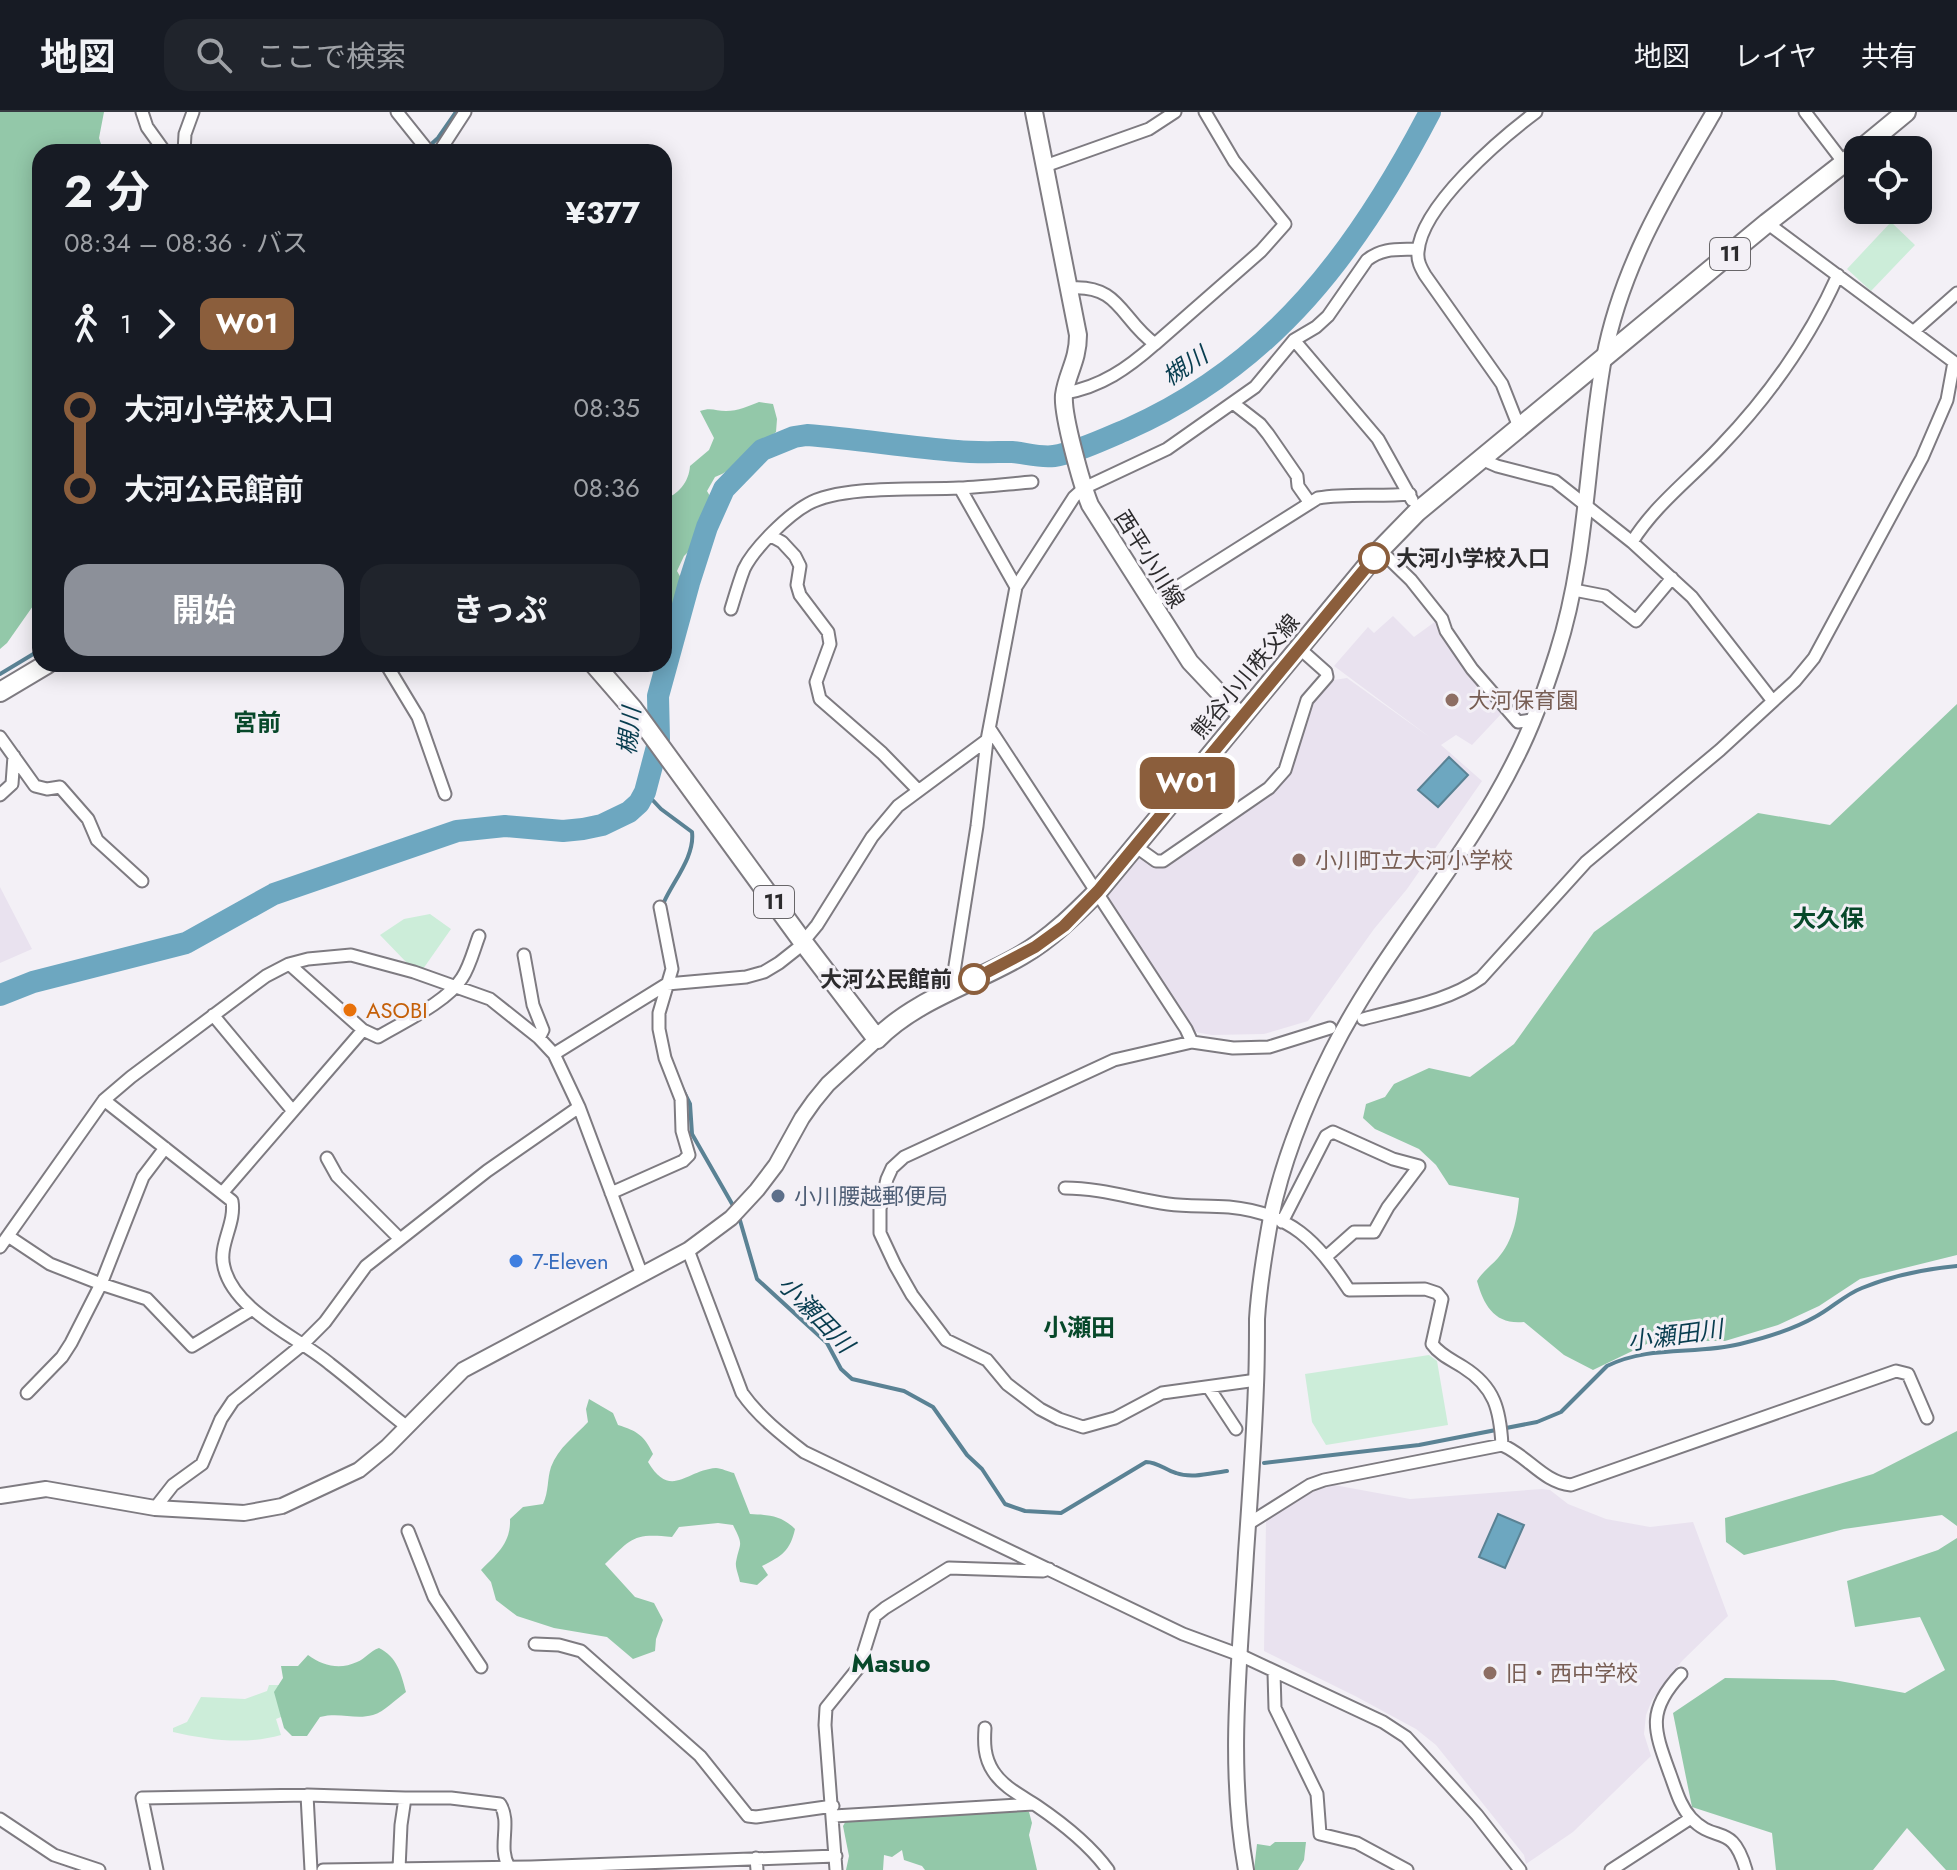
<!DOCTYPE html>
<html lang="ja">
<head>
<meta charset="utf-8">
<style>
  :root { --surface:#171b24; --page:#20242c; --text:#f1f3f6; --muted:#9ea1a6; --line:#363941; --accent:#8c9099 }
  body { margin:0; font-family:Jost,"Noto Sans JP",sans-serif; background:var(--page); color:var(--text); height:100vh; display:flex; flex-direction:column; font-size:30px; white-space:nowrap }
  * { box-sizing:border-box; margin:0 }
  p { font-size:26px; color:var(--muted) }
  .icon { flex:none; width:44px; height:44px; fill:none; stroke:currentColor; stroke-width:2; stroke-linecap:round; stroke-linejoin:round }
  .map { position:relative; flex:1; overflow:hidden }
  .sheet { position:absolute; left:32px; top:32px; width:640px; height:528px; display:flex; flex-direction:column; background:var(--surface); border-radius:24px; box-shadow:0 4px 20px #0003 }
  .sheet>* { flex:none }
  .badge { padding:0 16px; border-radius:12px; font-size:28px; line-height:52px }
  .controls { position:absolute; left:1844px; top:24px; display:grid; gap:16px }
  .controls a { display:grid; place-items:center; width:88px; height:88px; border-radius:16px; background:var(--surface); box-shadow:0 4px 20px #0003; font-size:40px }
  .map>.badge { position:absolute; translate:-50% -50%; box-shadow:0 0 0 4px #fff }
  .legs { display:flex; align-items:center; gap:12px; height:88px; padding:0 32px; font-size:26px }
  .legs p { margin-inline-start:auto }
  .head { display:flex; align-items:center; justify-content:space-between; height:136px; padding:0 32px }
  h1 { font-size:44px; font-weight:700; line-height:60px }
  .primary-button { display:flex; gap:16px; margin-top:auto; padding:16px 32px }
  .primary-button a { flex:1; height:92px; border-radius:24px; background:var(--accent); color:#fff; font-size:32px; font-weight:700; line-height:92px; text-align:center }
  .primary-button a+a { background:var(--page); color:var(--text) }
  ul { padding:0 32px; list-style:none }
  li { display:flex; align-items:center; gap:28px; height:80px; font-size:30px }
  li i { display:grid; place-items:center; width:12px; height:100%; margin:0 10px; background:currentColor }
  li i::after { content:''; width:20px; height:20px; margin:-10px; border:6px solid; border-radius:50%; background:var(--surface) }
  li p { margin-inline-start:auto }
  li:first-child i { background:linear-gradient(#0000 50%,currentColor 0) }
  li:last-child i { background:linear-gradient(currentColor 50%,#0000 0) }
  header { display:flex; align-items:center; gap:48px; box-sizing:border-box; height:112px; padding:0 40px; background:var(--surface); border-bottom:2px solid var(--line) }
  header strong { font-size:38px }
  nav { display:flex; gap:44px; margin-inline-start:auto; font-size:28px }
  .search { width:560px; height:72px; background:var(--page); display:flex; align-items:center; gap:20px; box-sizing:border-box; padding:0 28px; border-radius:24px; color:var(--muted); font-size:30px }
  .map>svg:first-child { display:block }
  .built { fill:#e9e2ef }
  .green { fill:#ccedd9 }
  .forest { fill:#93c8a9 }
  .water { fill:#6da7c0; stroke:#5a8294; stroke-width:2 }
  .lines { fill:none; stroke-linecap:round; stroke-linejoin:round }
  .stream { stroke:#5a8294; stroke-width:4 }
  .river { stroke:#6da7c0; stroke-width:22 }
  .minor-casing { stroke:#7e7b81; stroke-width:15 }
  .tertiary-casing { stroke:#7e7b81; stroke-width:18 }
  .secondary-casing { stroke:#7e7b81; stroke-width:20 }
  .primary-casing { stroke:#7e7b81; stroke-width:22 }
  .minor { stroke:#fff; stroke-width:11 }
  .tertiary { stroke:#fff; stroke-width:14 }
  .secondary { stroke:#fff; stroke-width:16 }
  .primary { stroke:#fff; stroke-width:18 }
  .line-1-casing { stroke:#fff; stroke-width:18 }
  .line-1 { stroke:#8b5e3c; stroke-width:12 }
  .stop-1-dot { fill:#fff; stroke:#8b5e3c; stroke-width:4 }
  .education-dot { fill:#8d6e63; stroke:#f3f0f6; stroke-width:3 }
  .food-dot { fill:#e8710a; stroke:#f3f0f6; stroke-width:3 }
  .service-dot { fill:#5c6f8a; stroke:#f3f0f6; stroke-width:3 }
  .shop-dot { fill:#3f7fe0; stroke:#f3f0f6; stroke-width:3 }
  .labels { text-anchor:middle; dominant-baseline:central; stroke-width:6; stroke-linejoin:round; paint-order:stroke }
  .shield { fill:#f3f0f6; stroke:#686669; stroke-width:2 }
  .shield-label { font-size:20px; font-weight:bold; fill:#2c2b2d }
  .stop-label { font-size:22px; font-weight:bold; fill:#2c2b2d; stroke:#f3f0f6; text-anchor:start }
  .street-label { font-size:22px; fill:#2c2b2d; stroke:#f3f0f6 }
  .education-label { font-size:22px; fill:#785e54; stroke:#f3f0f6; text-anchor:start }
  .food-label { font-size:22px; fill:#c56008; stroke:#f3f0f6; text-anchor:start }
  .service-label { font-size:22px; fill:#4e5e75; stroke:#f3f0f6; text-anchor:start }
  .shop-label { font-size:22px; fill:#366cbe; stroke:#f3f0f6; text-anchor:start }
  .water-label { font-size:24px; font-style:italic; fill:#083d4f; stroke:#f3f0f6 }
  .neighbourhood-label { font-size:24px; font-weight:bold; fill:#07482a; stroke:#f3f0f6 }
  .quarter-label { font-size:26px; font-weight:bold; fill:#07482a; stroke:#f3f0f6 }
</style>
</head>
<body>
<header>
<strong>地図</strong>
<div class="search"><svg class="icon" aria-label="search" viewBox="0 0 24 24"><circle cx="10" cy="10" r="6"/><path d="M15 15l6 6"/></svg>ここで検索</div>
<nav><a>地図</a><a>レイヤ</a><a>共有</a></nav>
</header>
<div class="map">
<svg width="1957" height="1758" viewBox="0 0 1957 1758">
  <rect width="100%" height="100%" fill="#f3f0f6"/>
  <path class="built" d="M 1393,504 L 1414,525 L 1436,509 L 1503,600 L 1472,633 L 1456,623 L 1441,633 L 1482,669 L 1407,777 L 1374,817 L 1308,909 L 1264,922 L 1212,923 L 1195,920 L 1189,914 L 1108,784 L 1141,744 L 1164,753 L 1275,678 L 1290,658 L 1314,588 L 1334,568 L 1347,566 L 1431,626 L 1334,554 L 1368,515 L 1374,521 Z
    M 0,775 L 32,837 L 0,851 Z
    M 1334,1373 L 1410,1387 L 1542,1377 L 1550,1378 L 1568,1392 L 1606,1407 L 1650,1415 L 1693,1410 L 1728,1504 L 1682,1549 L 1652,1588 L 1646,1603 L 1644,1622 L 1651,1644 L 1573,1720 L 1526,1752 L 1524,1743 L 1436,1633 L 1416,1617 L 1357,1585 L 1264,1539 L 1266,1409 L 1303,1382 Z"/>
  <path class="green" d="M 1891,110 L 1915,133 L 1871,179 L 1847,157 Z
    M 430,802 L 451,817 L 423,857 L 407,851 L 380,823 L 404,807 Z
    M 1429,1243 L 1437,1249 L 1448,1313 L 1326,1333 L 1312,1310 L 1305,1262 Z
    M 269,1573 L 282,1573 L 286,1603 L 276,1607 L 281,1623 C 246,1633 208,1628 173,1620 L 173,1616 L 187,1610 L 201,1585 L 245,1587 L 267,1579 Z"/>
  <path class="forest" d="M 0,0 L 104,0 L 99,26 L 103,38 L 109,40 L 40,40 L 40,484 L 7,531 L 0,537 Z
    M 759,290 L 773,292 L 777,307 L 776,320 C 754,335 739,356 715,365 L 707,379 L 714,391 L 705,401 L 695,420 L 693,435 L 684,444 L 677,459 L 685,473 L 674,515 L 664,521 L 664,387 C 678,383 689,370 690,354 L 709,338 L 714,326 L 700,299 C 711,295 716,299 726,299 C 738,299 749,294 759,290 Z
    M 1957,592 L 1957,1143 L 1860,1167 L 1819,1194 L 1778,1213 L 1725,1229 L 1653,1229 L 1593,1258 L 1564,1243 L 1524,1210 C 1495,1213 1484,1194 1477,1169 C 1483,1159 1491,1154 1498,1146 C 1513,1129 1517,1107 1519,1086 L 1449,1073 L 1436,1053 L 1419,1037 L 1375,1017 L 1363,1006 L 1366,992 L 1385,985 L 1394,972 L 1429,956 L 1470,965 L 1514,932 L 1594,820 L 1758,701 L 1830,713 Z
    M 589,1287 L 613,1301 L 618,1313 C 637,1319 644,1323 653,1342 L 648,1350 C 671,1388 686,1358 716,1356 C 721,1356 729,1360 734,1361 L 750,1402 C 769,1403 781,1403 795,1417 C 790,1439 782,1444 762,1454 L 768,1463 L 757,1473 L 740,1470 C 739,1464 735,1456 736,1450 C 740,1429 744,1435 733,1413 L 718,1411 L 679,1415 L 672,1425 C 633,1421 632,1426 605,1452 L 635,1485 L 654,1491 L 663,1508 L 656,1527 L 655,1539 L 633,1547 L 607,1525 L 554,1516 L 517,1504 L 496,1488 L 491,1470 L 481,1458 C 497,1442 511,1431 510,1407 L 523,1395 L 543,1392 C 549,1379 547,1367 551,1355 C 558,1336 575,1324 588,1310 L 586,1297 Z
    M 1957,1319 L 1957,1414 L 1942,1403 L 1844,1417 L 1744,1443 L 1726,1430 L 1725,1406 L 1873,1362 Z
    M 1957,1426 L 1957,1758 L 1946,1758 L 1907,1716 L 1873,1758 L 1776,1758 L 1772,1721 L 1692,1695 L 1673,1601 L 1725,1566 L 1834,1568 L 1905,1581 L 1945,1558 L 1920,1505 L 1855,1515 L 1847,1469 L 1938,1438 Z
    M 379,1536 C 397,1545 401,1561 406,1580 C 396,1587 384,1600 373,1603 C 355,1608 340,1600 320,1605 L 307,1624 L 292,1624 L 284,1616 L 274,1580 L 283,1566 L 281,1554 L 298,1554 L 308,1543 C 323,1554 340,1558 357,1550 C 365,1547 370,1539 379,1536 Z
    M 1014,1699 L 1029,1700 L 1032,1711 L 1029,1723 L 1037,1758 L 925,1758 L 922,1754 L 904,1748 L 902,1738 L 892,1745 L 884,1743 L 883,1758 L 846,1758 L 849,1744 L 843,1714 L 847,1707 Z
    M 1275,1730 L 1306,1730 L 1304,1748 L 1298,1758 L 1254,1758 L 1257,1732 L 1270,1734 Z"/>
  <path class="water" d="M 1449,645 L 1468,663 L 1438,695 L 1418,678 Z
    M 1498,1402 L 1524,1413 L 1505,1456 L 1479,1445 Z"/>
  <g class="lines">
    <path class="stream" d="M 427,36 L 438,26 L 456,0
      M 0,562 L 40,538
      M 645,680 L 661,697 L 692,720 C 695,744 674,768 664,790 L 665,797
      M 680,972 L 690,992 L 692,1022 L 735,1097
      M 739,1105 L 757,1167 L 827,1231 L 841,1257 L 852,1267 L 904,1279 L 933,1295 L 967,1343 L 982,1357 L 1005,1392 L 1025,1399 L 1061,1401 L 1146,1350 C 1158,1350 1165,1358 1176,1361 C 1192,1367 1211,1361 1227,1359
      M 1264,1351 L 1419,1333 L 1537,1310 L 1561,1300 L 1607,1254 C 1649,1233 1696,1243 1740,1232 C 1765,1226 1792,1218 1815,1205 C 1831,1197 1844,1183 1862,1176 C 1891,1164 1925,1157 1957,1154"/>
    <path class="river" d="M 0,883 L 33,870 L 186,831 L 274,782 L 457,719 L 505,714 L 563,719 L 583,717 L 602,713 L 629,700 L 639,691 L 645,680 L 659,627 L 658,584 L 689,471 L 707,415 L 724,377 L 762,338 L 794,325 L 807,323 C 857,327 907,335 957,339 C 975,341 994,340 1012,340 C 1025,341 1040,346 1054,344 C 1075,341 1107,326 1128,317 C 1274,252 1358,138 1430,0"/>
    <g class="minor-casing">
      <path id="minor" d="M 142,0 L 147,15 L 165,40
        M 397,0 L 429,40
        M 1805,0 L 1844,51
        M 184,40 L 185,22 L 193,0
        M 439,40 L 465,0
        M 1045,54 L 1149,17 L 1175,0
        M 1070,176 C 1120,172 1121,208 1155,232 L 1261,139 L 1285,112 L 1234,49 L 1205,0
        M 1914,219 L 1957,181
        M 1294,228 L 1378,327 L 1412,388
        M 1065,281 C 1101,275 1128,256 1155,232
        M 1233,291 L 1260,312 L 1268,322 L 1297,364 L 1298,374 L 1310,391
        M 1519,315 L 1502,272 L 1425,163 C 1421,156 1417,149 1418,140 C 1421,94 1500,27 1536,0
        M 1481,347 L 1497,354 L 1555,369 L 1632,430 L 1692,485 L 1772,588
        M 960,376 L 1016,475
        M 771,424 L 782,430 L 795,444 L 800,454 L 797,473 L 800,483 L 828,520 L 830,532 L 816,570 L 820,587 L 882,641 L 918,678
        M 1632,430 C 1655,393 1690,367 1720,335 C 1769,284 1809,228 1838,163
        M 1380,438 L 1411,468 L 1442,507 L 1446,519 L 1472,557 L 1518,610 L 1532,608
        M 1574,478 L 1605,484 L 1636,509 L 1672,466
        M 1152,491 L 1318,386 C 1348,381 1379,385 1410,382
        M 731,497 C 735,484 739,470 744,457 C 754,436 788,403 808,392 C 841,373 919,378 959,376 C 983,375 1008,372 1032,370
        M 386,552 L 418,605 L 445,682
        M 990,617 L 1186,917 L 1192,930
        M 0,625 L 35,674 L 47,677 L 60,675 L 88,707 L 97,728 L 142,769
        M 0,683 L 12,672 L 14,644
        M 1135,734 L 1156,749 L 1163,749 L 1269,676 L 1285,658 L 1307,588 L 1327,565 L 1326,560 L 1299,536
        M 524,843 L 533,893 L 543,918 L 539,926
        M 289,852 L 363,918 L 378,925 C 403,910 447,890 462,866 C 470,854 474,837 479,824
        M 951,879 L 977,714 L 987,628 L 1016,475 L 1074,385 L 1084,376 L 1167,337 L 1255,275 L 1294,228 L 1316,215 L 1328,204 L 1367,148 C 1383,135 1399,138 1418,137
        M 213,903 L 292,998
        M 1363,907 C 1403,896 1447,890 1481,866 L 1586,750 L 1720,638 L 1795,569 L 1814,546 L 1922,346 L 1947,288 L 1954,250 L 1767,111
        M 554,942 L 667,872 L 746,865 L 764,860 L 779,851 L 798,836 L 817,813 L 872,725 L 898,694 L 987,628
        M 104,988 L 232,1089 C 236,1112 218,1133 224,1155 C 234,1199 298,1225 330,1252 C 356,1272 380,1294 406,1314
        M 327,1046 L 337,1064 L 399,1126
        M 1065,1076 C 1100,1076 1134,1087 1168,1092 C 1188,1095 1209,1093 1229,1095 C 1291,1101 1317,1129 1349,1178 L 1425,1177 L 1437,1181 L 1442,1187 L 1432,1232 C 1440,1243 1452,1248 1463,1255 C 1495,1275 1500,1298 1502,1333 C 1528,1344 1543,1370 1571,1373 L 1896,1259 L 1908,1262 L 1927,1306
        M 223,1080 L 363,918
        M 611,1081 L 683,1049 L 689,1043 L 682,1019 L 681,987 L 665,946 L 659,917 L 659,901 L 672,857 L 660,795
        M 1282,1110 L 1326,1024 L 1333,1020 L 1393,1047 L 1419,1054 L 1388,1095 L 1374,1120 L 1354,1120 L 1327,1144
        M 8,1124 L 50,1152 L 101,1172 L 147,1187 L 192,1234 L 251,1198
        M 0,1135 L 104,988 L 131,965 L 266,864 L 289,852 L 308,847 L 351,843 L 414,860 L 490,887 L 539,926 L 554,942 L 579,995 L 642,1163
        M 688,1138 L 742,1281 C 758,1304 782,1323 804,1340 L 1183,1522 L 1240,1543 L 1383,1610 L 1406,1625 L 1477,1703 L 1520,1758
        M 1257,1268 L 1162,1281 L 1115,1306 L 1083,1315 L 1059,1307 L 1040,1297 L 1007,1272 L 987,1248 L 946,1228 L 912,1183 L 895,1153 L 880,1121 L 880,1097 L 887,1067 L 892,1056 L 904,1045 L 1114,948 L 1192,930 L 1233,936 L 1269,935 L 1330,916
        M 1209,1276 L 1236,1317
        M 27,1281 L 62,1245 L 71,1231 L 101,1172 L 143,1065 L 165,1036
        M 155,1396 L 173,1373 L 202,1352 L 221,1307 L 233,1289 L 302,1233 L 325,1210 L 366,1154 L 487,1059 L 579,995
        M 1248,1412 L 1310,1373 L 1324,1368 L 1502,1333
        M 408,1419 L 434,1485 L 481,1555
        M 535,1532 L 559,1533 L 581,1539 L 700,1644 L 748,1704 L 756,1705 L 833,1694
        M 1274,1561 L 1275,1596 L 1317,1682 L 1320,1722 L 1357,1731 L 1407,1758
        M 1681,1562 C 1646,1599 1654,1618 1670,1662 C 1676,1678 1680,1694 1691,1706 C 1716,1733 1732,1709 1746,1758
        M 985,1616 C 984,1631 984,1645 993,1659 C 1003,1675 1022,1684 1037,1694 C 1062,1711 1090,1733 1108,1758
        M 834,1704 L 1034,1692
        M 0,1707 L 54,1743 L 99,1758
        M 756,1746 L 757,1758
        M 399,1757 L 401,1713 L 405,1686 L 451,1686 L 500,1692 C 512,1711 497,1735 509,1755
        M 157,1758 L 142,1686 L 307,1683
        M 311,1758 L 307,1683 L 405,1686
        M 323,1758 L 531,1755 L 836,1744
        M 836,1758 L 825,1613 L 826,1596 L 859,1555 L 875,1504 L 885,1496 L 949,1456 L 1043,1459 L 1049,1457
        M 1611,1758 L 1691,1706"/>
    </g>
    <g class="tertiary-casing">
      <path id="tertiary" d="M 0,1384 L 46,1377 L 155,1396 L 244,1401 L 282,1394 L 359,1358 L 387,1335 L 463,1258 L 688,1138 L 731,1106 L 757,1078 L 776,1053 L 802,1006 L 814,989 L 828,972 L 877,927
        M 1246,1758 C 1227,1653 1240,1547 1246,1441 C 1250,1385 1254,1329 1256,1273 C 1257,1251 1257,1229 1257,1207 C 1259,1174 1265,1138 1271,1105 C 1283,1047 1306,991 1332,939 C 1384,836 1465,750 1516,646 C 1533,613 1546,576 1557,541 C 1588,444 1586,345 1604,246 C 1621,155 1668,78 1714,0"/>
    </g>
    <g class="secondary-casing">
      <path id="secondary" d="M 1034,0 L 1078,223 C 1078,249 1067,261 1064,283 C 1062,303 1082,373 1090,393 L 1190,550 L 1242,605"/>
    </g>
    <g class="primary-casing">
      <path id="primary" d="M 1860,38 L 1906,0
        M 594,552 L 633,597 L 803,830 L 877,927 C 916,887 975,871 1022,843 C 1051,826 1074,803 1098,779 L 1380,438 L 1417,400 L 1767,111 L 1858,40
        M 0,580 L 47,552"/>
    </g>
    <use href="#minor" class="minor"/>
    <use href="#tertiary" class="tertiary"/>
    <use href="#secondary" class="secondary"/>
    <use href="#primary" class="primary"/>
  </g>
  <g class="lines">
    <g class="line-1-casing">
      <path id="line-1" d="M 974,867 L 1035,835 L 1064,814 L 1098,779 L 1374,446"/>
    </g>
    <use href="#line-1" class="line-1"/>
  </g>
  <g class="stop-1-dot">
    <circle cx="1374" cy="446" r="14"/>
    <circle cx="974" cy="867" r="14"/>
  </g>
  <g class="education-dot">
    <circle cx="1452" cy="588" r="8"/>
    <circle cx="1299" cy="748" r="8"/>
    <circle cx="1490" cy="1561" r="8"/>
  </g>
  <circle class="food-dot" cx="350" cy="898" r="8"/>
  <circle class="service-dot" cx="778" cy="1084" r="8"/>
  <circle class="shop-dot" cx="516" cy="1149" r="8"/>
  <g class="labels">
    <g class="shield">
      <rect x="1710" y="126" width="40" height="32" rx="6"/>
      <rect x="754" y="774" width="40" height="32" rx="6"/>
    </g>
    <g class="shield-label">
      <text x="1730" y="142">11</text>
      <text x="774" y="790">11</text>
    </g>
    <g class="stop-label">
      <text x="1396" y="446">大河小学校入口</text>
      <text x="952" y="867" text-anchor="end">大河公民館前</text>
    </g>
    <g class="street-label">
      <text transform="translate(1150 447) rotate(58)">西平小川線</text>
      <text transform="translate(1245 564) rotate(-50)">熊谷小川秩父線</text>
    </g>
    <g class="education-label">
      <text x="1468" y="588">大河保育園</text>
      <text x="1315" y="748">小川町立大河小学校</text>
      <text x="1506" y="1561">旧・西中学校</text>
    </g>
    <g class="food-label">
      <text x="366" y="898">ASOBI</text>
    </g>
    <g class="service-label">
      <text x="794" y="1084">小川腰越郵便局</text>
    </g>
    <g class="shop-label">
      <text x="532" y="1149">7-Eleven</text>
    </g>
    <g class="water-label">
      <text transform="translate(1185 254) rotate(-34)">槻川</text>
      <text transform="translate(629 619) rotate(-84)">槻川</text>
      <text transform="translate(816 1202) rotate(46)">小瀬田川</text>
      <text transform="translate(1675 1223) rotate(-8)">小瀬田川</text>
    </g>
    <g class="neighbourhood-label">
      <text x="257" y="610">宮前</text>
      <text x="1828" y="806">大久保</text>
      <text x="1079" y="1215">小瀬田</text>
    </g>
    <g class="quarter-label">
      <text x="891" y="1551">Masuo</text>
    </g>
  </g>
</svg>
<div class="controls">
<a><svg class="icon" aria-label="locate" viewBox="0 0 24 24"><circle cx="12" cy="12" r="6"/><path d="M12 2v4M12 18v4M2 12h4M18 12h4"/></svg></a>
</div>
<b class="badge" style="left:1187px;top:671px;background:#8b5e3c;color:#fff">W01</b>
<section class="sheet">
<div class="head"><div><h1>2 分</h1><p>08:34 – 08:36 · バス</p></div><b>¥377</b></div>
<div class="legs"><svg class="icon" aria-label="walk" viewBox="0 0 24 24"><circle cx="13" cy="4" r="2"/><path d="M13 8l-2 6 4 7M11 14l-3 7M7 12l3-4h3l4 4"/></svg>1<svg class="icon" aria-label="forward" viewBox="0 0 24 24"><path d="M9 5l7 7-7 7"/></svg><b class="badge" style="background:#8b5e3c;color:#fff">W01</b></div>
<ul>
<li><i style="color:#8b5e3c"></i><b>大河小学校入口</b><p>08:35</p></li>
<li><i style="color:#8b5e3c"></i><b>大河公民館前</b><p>08:36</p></li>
</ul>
<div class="primary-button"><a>開始</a><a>きっぷ</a></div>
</section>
</div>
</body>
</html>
